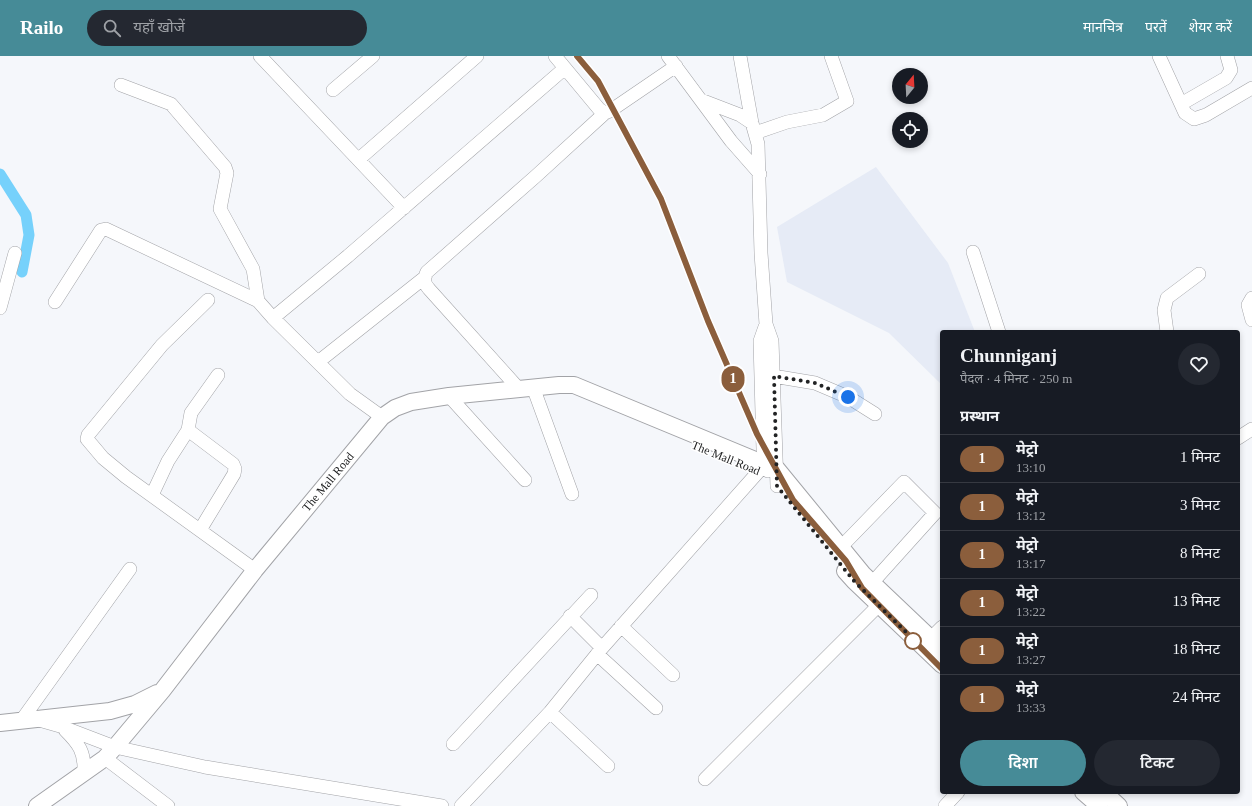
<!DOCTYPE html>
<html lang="hi">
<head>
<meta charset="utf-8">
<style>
  :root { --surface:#171b24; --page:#242831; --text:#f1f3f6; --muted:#9ea1a6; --line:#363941; --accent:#468b97 }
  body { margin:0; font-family:"Times New Roman","Noto Sans Devanagari",serif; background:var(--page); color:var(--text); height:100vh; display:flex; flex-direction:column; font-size:15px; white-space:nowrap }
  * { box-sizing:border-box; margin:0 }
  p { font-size:13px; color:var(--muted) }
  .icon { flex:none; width:22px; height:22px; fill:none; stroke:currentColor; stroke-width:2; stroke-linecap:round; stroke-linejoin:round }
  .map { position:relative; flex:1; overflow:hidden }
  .sheet { position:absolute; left:940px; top:274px; width:300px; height:464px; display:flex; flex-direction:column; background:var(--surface); border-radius:4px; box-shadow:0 2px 6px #0003 }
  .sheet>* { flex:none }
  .badge { padding:0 8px; border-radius:13px; font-size:14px; line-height:26px }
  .needle { width:26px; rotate:18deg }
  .controls { position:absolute; left:892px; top:12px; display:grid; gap:8px }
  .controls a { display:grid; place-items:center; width:36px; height:36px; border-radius:50%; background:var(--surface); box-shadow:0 2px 6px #0003; font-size:20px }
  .you { position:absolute; width:20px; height:20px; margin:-10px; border:3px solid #fff; border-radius:50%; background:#1a73e8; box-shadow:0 0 0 6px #1a73e833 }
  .map>.badge { position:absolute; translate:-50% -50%; box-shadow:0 0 0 2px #fff }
  h2 { padding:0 20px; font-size:15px; line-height:36px }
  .round { display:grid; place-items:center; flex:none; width:42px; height:42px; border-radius:21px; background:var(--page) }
  .head { display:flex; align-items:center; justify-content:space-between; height:68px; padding:0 20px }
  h1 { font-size:19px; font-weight:600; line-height:30px }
  .button { display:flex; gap:8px; margin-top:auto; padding:8px 20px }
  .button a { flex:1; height:46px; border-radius:24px; background:var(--accent); color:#fff; font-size:16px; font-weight:600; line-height:46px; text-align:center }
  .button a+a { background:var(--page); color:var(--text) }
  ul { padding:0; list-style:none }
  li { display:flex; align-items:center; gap:12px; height:48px; padding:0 20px; border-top:1px solid var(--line) }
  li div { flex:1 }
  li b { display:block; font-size:15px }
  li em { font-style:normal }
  li .badge { min-width:44px; font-weight:700; text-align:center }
  header { display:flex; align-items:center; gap:24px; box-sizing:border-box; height:56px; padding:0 20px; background:var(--accent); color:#fff }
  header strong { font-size:19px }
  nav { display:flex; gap:22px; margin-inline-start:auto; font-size:14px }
  .search { width:280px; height:36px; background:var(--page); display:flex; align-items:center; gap:10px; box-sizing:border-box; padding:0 14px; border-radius:22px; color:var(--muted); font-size:15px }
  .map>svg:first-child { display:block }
  .built { fill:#e6ebf6 }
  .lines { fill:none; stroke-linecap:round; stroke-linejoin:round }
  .canal { stroke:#76d1fb; stroke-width:11 }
  .minor-casing { stroke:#a2a3a7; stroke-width:14 }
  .major-casing { stroke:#a2a3a7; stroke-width:18 }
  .minor { stroke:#fff; stroke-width:13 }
  .major { stroke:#fff; stroke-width:16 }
  .line-casing { stroke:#fff; stroke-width:9 }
  .line { stroke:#8b5e3c; stroke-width:6 }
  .walk { stroke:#222324; stroke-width:4; stroke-dasharray:0 7.2 }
  .stop-dot { fill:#fff; stroke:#8b5e3c; stroke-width:2 }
  .labels { text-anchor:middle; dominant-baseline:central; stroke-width:3; stroke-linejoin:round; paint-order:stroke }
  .street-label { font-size:12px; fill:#222324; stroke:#fff }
</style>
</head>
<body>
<header>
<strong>Railo</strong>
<div class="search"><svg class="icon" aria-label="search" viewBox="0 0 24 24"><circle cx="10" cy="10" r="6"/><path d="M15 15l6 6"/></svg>यहाँ खोजें</div>
<nav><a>मानचित्र</a><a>परतें</a><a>शेयर करें</a></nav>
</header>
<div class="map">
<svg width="1252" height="750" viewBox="0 0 1252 750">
  <rect width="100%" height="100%" fill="#f5f7fb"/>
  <path class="built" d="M 876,111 L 948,207 L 975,276 L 942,276 L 942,329 L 889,277 L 787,226 L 777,171 Z"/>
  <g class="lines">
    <path class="canal" d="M 0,118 L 26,159 L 29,179 L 22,216"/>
    <g class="minor-casing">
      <path id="minor" d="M 260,0 L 404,152
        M 555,0 L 599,53 L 605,57 L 610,55 L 676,10
        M 668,0 L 731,85 L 760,118
        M 740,0 L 752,67 L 758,88 L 761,197 L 766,268 L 772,285 L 777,430
        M 1159,0 L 1185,57 L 1194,63 L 1206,59 L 1252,32
        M 121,29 L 171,48 L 225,111 L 227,117 L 220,153 L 253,213 L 258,245 L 273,262 L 350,338 L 382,361
        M 333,34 L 373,0
        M 701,44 L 740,59 L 752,67
        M 1181,48 L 1226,22 L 1231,14 L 1227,0
        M 755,77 L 787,66 L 823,59 L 847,45 L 831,0
        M 359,103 L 477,0
        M 973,196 L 999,276
        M 1252,242 L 1248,249 L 1252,264
        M 208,244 L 162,289 L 88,379 L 87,383 L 103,402 L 126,421 L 255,514
        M 55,246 L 101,174 L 106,173 L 258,245
        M 0,252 L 15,197
        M 273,262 L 348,200 L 565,12
        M 766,268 L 760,285 L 763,393 L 768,415
        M 1167,276 L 1164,254 L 1167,242 L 1199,218
        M 318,306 L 424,222
        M 773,320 L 815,327 L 848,341 L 875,358
        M 533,331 L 572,438
        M 519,333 L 429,233 C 424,227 423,224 427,216 L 536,120 L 605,57
        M 449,340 L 525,424
        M 188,374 L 233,408 L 235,413 L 234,418 L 200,474
        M 1238,382 L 1252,373
        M 152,439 L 168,405 L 188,374 L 191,357 L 218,319
        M 841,491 L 904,426 L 935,457 L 872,527
        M 570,560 L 602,592
        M 621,570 L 673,619
        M 925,588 L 942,571
        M 597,598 L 656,652
        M 550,656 L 608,710
        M 39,664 L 60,670 L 115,691 L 205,711 L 442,750
        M 21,665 L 130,513
        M 65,674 C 79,688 85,696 84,717
        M 453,688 L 591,539
        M 105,702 L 168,750
        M 705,723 L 879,549
        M 461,750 L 550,656 L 602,592 L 759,415
        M 945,750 L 958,736"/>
    </g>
    <g class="major-casing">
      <path id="major" d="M 845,515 L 854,525 L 942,609
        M 0,667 L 110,655 L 135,648 L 157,637
        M 1083,736 L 1099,750
        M 1104,736 L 1119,750
        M 37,750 L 105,702 L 115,691 L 162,635 L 255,514 L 382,361 L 395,352 L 411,346 L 449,340 L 559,329 L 574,329 L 777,413 L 863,518 L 942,593"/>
    </g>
    <use href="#minor" class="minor"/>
    <use href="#major" class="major"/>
  </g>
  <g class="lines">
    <g class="line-casing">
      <path id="line" d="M 577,0 L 598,25 L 661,143 L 708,265 L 757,378 L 793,444 L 846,505 L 862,532 L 942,613"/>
    </g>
    <use href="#line" class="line"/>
    <path class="walk" d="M 848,341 L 815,327 L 774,320 L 777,430 L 854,525 L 911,581 L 913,585"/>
  </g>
  <circle class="stop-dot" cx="913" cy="585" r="8"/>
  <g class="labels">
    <g class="street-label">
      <text transform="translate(726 402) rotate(22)">The Mall Road</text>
      <text transform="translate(328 426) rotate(-50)">The Mall Road</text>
    </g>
  </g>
</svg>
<div class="controls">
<a><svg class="needle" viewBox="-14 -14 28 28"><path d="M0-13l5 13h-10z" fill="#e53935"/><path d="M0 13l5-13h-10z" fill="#9ea1a6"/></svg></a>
<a><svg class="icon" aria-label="locate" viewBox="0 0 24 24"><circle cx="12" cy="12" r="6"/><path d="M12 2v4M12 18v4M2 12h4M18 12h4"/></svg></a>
</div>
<div class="you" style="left:848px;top:341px"></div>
<b class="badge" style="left:733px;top:323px;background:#8b5e3c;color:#fff">1</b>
<section class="sheet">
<div class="head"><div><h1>Chunniganj</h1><p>पैदल · 4 मिनट · 250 m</p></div><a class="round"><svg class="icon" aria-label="heart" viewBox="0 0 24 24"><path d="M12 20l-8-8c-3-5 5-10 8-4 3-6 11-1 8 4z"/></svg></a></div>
<h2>प्रस्थान</h2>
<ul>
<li><span class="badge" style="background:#8b5e3c;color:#fff">1</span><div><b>मेट्रो</b><p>13:10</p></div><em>1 मिनट</em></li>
<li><span class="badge" style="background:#8b5e3c;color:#fff">1</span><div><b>मेट्रो</b><p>13:12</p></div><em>3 मिनट</em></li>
<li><span class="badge" style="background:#8b5e3c;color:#fff">1</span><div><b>मेट्रो</b><p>13:17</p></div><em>8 मिनट</em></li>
<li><span class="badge" style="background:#8b5e3c;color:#fff">1</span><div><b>मेट्रो</b><p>13:22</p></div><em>13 मिनट</em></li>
<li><span class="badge" style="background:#8b5e3c;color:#fff">1</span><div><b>मेट्रो</b><p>13:27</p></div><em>18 मिनट</em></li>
<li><span class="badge" style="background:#8b5e3c;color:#fff">1</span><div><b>मेट्रो</b><p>13:33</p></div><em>24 मिनट</em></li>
</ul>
<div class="button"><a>दिशा</a><a>टिकट</a></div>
</section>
</div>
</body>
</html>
